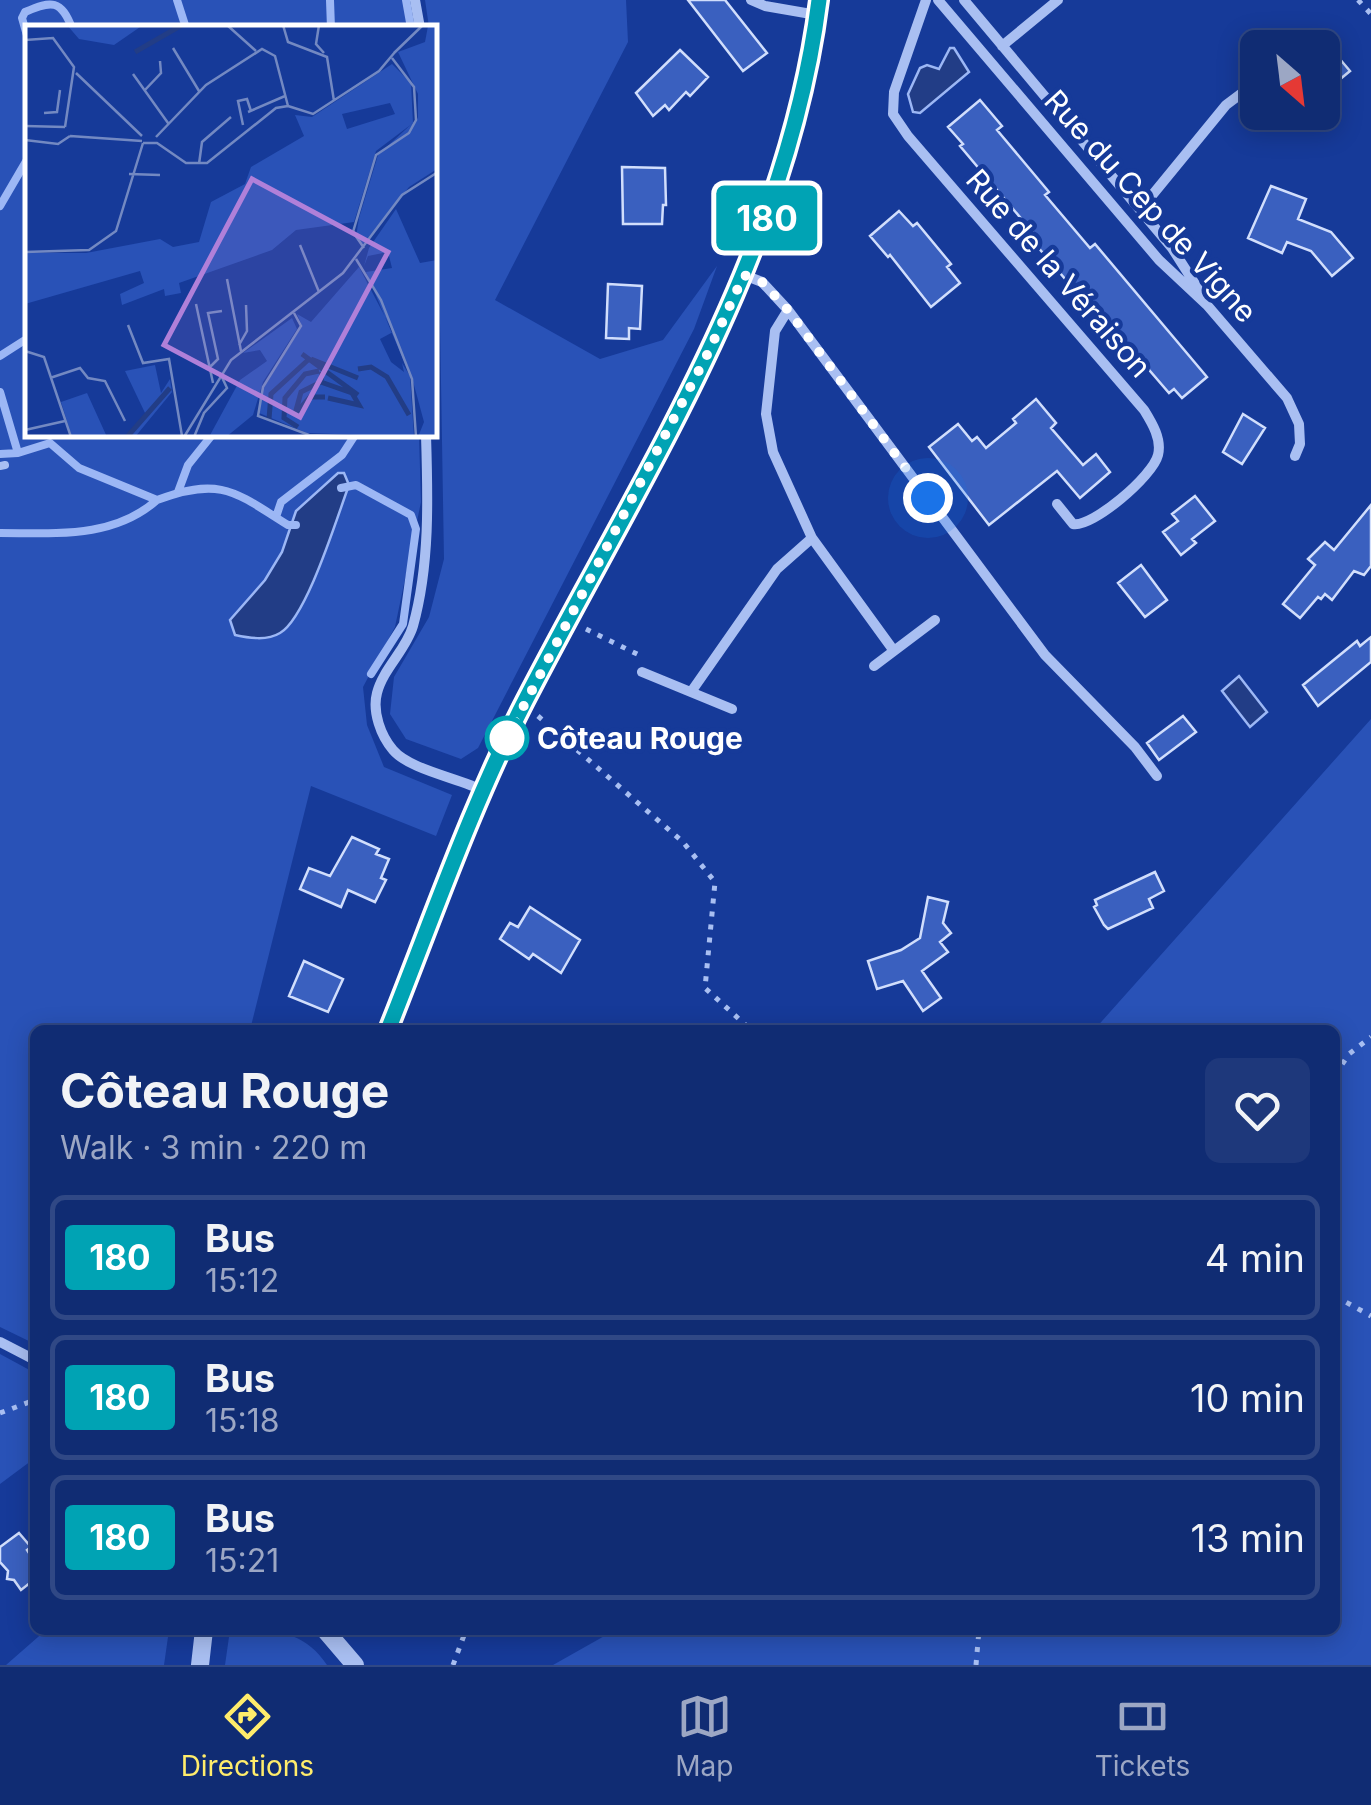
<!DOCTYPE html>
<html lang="en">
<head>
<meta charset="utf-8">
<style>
  :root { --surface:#102c73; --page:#1e387b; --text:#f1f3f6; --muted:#9ca7c4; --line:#304885; --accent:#ffec6b }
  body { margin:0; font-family:Inter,sans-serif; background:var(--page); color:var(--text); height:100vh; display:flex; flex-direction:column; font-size:38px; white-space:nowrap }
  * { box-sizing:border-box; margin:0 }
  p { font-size:32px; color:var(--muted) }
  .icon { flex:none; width:55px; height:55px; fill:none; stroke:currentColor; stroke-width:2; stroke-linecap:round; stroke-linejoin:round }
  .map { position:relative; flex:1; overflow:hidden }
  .panel { position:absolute; left:30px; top:1025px; width:1310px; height:610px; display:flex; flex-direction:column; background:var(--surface); border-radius:15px; box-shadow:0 5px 25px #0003,0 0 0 2px var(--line) }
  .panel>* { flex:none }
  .badge { padding:0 20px; border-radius:8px; font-size:35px; line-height:65px }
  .needle { width:65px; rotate:152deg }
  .controls { position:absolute; left:1240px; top:30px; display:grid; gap:20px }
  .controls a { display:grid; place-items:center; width:100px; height:100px; border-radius:15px; background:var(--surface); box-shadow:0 5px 25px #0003,0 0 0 2px var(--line); font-size:50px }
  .you { position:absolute; width:50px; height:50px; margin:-25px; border:8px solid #fff; border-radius:50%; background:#1a73e8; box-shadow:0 0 0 15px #1a73e833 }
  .map>.badge { position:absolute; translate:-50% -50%; box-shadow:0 0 0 5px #fff }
  .round { display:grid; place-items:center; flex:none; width:105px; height:105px; border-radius:15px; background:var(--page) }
  .headline { display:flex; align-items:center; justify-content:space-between; height:170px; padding:0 30px }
  h1 { font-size:48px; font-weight:700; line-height:75px }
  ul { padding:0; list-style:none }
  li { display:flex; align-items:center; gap:30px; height:125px; margin:0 20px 15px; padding:0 10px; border:5px solid var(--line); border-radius:15px }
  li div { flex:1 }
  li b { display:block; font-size:38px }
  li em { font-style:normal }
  li .badge { min-width:110px; font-weight:700; text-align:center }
  .tabs { display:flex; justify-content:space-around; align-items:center; height:140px; border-top:2px solid var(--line); background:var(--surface); font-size:28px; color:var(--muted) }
  .tabs a { display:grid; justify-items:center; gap:5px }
  .tabs .selected { color:var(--accent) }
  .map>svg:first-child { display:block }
  .green { fill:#2952b7 }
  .water { fill:#223d86; stroke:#9cb7f5; stroke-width:2.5 }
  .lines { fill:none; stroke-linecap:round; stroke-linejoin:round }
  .stream { stroke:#9cb7f5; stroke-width:8 }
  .building { fill:#3a60bf; stroke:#d1defc; stroke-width:2.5 }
  .path { stroke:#a9bff2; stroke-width:5; stroke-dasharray:5 8; stroke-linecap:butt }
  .service { stroke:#a9bff2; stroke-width:8 }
  .minor { stroke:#a9bff2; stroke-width:10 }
  .tertiary { stroke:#a9bff2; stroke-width:18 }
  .line-casing { stroke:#fff; stroke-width:22 }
  .line { stroke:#00a3b4; stroke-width:15 }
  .walk { stroke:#fff; stroke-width:10; stroke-dasharray:0 18 }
  .stop-dot { fill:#fff; stroke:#00a3b4; stroke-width:5 }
  .labels { text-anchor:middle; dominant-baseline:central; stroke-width:9; stroke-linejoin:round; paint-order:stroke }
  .street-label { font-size:30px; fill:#fff; stroke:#163a99 }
  .stop-label { font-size:30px; font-weight:bold; fill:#fff; stroke:#163a99; text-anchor:start }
  .inset-river { fill:none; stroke:#223d86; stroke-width:5 }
  .inset-road { fill:none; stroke:#7389c2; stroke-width:2.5 }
  .view { fill:#b080d9; fill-opacity:0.15; stroke:#b080d9; stroke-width:5 }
  .inset-edge { fill:none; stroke:#fff; stroke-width:5 }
</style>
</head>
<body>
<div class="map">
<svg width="1371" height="1665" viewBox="0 0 1371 1665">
  <rect width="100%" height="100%" fill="#163a99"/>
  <path class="green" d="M 0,0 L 409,0 L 413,27 L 28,28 L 28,435 L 419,435 L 421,502 L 395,627 L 363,687 L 367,725 L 384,767 L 452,795 L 436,836 L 311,786 L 250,1030 L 35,1030 L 35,1344 L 0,1327 Z
    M 425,0 L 626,0 L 628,42 L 495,300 L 600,359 L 663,340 L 717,266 L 694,329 L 478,748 L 461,759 L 406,739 L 390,714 L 394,677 L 429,617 L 444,559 L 435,28 L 429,27 Z
    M 1371,719 L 1371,1665 L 553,1665 L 615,1630 L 1335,1630 L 1335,1030 L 1094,1030 Z
    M 0,1354 L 35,1373 L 35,1458 L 0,1484 Z
    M 46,1630 L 169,1630 L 164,1665 L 6,1665 Z
    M 230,1630 C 270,1630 302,1628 327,1665 L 225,1665 Z"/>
  <path class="water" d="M 950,48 L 954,48 L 969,72 L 920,113 L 913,112 L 908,94 L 920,68 L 927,65 L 939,69 Z
    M 338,473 L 344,473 L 349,485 C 337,517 307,617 280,633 C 267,641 249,638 235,635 L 230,620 L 265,580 L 282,552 L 296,511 Z
    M 1239,676 L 1267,712 L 1250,727 L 1222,691 Z"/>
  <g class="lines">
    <path class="stream" d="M 177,0 L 186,28
      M 330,0 L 331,28
      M 406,0 L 411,28
      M 28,39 L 22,18 L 25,12 C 52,0 61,0 72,28
      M 0,206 L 28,158
      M 0,356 L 28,338
      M 0,392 L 18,453
      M 0,454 L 18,453 L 50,443 L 79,468 L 157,500 C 221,476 235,492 288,525 L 296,525
      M 341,488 L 356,485 L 411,515 L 416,529 L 403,624 L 371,674
      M 178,492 L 188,465 L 212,435
      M 276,517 L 281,502 L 342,455 L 355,435
      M 0,533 C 55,533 113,539 157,500"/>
  </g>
  <path class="building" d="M 688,0 L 725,0 L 767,53 L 743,71 Z
    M 1322,38 L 1350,71 L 1322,94 Z
    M 680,50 L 708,77 L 690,96 L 686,92 L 669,110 L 665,105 L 653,116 L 636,93 Z
    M 980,100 L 1002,126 L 997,130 L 1049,192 L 1045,195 L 1090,248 L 1095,244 L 1207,377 L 1182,398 L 1174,389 L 1169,393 L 1101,314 L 1086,297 L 1083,300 L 1031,239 L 1035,235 L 960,146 L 963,144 L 948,127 Z
    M 622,167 L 665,168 L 666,205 L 663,205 L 662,224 L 623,224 Z
    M 1271,186 L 1306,199 L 1298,219 L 1331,232 L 1353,258 L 1332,276 L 1311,251 L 1287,242 L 1282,253 L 1248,238 Z
    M 899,211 L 913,226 L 917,223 L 951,264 L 947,267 L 960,283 L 931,307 L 890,255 L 888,257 L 870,236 Z
    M 608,284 L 642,286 L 640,329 L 629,328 L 629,339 L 606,338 Z
    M 1036,399 L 1056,423 L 1051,428 L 1083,465 L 1096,454 L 1110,472 L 1080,498 L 1057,471 L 989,525 L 929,447 L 958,424 L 972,441 L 977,437 L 986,448 L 1016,423 L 1013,419 Z
    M 1243,414 L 1265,428 L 1242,464 L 1223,452 Z
    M 1195,496 L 1215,521 L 1192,539 L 1196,543 L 1181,555 L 1163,532 L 1178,521 L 1172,514 Z
    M 1371,505 L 1371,566 L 1364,575 L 1354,571 L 1332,600 L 1325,594 L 1321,599 L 1318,597 L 1300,618 L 1283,604 L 1315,565 L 1308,559 L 1325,542 L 1334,550 Z
    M 1141,565 L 1167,600 L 1145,617 L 1118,583 Z
    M 1371,637 L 1371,662 L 1318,706 L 1303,685 L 1357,641 L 1360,646 Z
    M 1183,716 L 1196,732 L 1159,760 L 1147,743 Z
    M 352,837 L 379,849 L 376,854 L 389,859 L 381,878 L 386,880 L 375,902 L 348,890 L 341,907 L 300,889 L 309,868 L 330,876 Z
    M 1155,872 L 1164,891 L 1149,899 L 1153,908 L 1108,929 L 1104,925 L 1094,907 L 1097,905 L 1095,900 Z
    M 928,897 L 948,902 L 943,923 L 951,933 L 940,942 L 948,952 L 922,971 L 941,998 L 923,1011 L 903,981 L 877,989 L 868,961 L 901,950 L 920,938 Z
    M 530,907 L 580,940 L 561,973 L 533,954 L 529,959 L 500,939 L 510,923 L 518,927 Z
    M 304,961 L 343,979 L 328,1012 L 289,996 Z
    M 19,1533 L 31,1547 L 27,1550 L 35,1562 L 35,1579 L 21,1590 L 14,1580 L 7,1579 L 8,1571 L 0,1562 L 0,1547 Z"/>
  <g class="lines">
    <path class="path" d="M 1358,0 L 1371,14
      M 586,629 L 639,655
      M 538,716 L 683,842 L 715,882 L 705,988 L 751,1030
      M 1335,1075 L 1349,1054 L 1371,1037
      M 1335,1296 L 1371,1316
      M 0,1413 L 35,1400
      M 453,1665 L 466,1630
      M 976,1665 L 979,1630"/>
    <path class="service" d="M 0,466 L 5,465"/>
    <path class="minor" d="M 415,0 L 420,28
      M 751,0 L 765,6 L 817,15
      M 926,0 L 894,92 L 893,114 L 908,136 L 1144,410 C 1152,423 1162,439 1158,455 C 1153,476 1092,528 1073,524 L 1057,504
      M 938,0 L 1159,260 L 1207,305 L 1287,398 L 1299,424 L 1300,444 L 1295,456
      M 964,0 L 1172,248 L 1202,295
      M 1002,46 L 1058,0
      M 1140,210 L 1226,105 L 1258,81
      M 744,275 L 762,282 L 788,310 L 1045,655 L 1135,747 L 1157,776
      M 788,310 L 775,331 L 766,414 L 773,452 L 812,538 L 894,651
      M 426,435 C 428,498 430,565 413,626 C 406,650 383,669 377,693 C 372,712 381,736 393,750 C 410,770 459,778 484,791
      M 874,666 L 935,620
      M 642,672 L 732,709
      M 691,692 L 777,569 L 812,538
      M 0,1342 L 35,1360"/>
    <path class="tertiary" d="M 388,1030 C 432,920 471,806 525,701 C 641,476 787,257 819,0
      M 325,1630 L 355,1665
      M 200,1665 L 204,1630"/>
  </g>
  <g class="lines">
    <g class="line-casing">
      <path id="line" d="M 388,1030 C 432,920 471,806 525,701 C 641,476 787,257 819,0"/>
    </g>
    <use href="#line" class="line"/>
    <path class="walk" d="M 507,738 L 708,353 L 744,275 L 762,282 L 788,310 L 928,498"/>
  </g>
  <circle class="stop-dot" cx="507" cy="738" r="20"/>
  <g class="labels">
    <g class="street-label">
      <text transform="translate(1151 206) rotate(48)">Rue du Cep de Vigne</text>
      <text transform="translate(1059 273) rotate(49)">Rue de la Véraison</text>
    </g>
    <g class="stop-label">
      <text x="537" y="738">Côteau Rouge</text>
    </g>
  </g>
  <g transform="translate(25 25)">
    <rect width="412" height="412" fill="#163a99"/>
    <path d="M 42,0 L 118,0 L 89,20 L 54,14 ZM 412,0 L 412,144 L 384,162 L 338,219 L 331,212 L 334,193 L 353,130 L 393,93 L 393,69 L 373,27 L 400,17 L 403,1 ZM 367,39 L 386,58 L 388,98 L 351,126 L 329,197 L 271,205 L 247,225 L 154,258 L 156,268 L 140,271 L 139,264 L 97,280 L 95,269 L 119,258 L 115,246 L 0,279 L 0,228 L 61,228 L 135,214 L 148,222 L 174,217 L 186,177 L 220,159 L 226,142 L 279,111 L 270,90 L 287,92 ZM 365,78 L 370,89 L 322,104 L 317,89 ZM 371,184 L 395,238 L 412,235 L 412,412 L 393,412 L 399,397 L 389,360 L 341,247 L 367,243 L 363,227 L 343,231 L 339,241 L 344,223 ZM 334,242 L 368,307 L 355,314 L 366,337 L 379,347 L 377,338 L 385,351 L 389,412 L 282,408 L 234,388 L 235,369 L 277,301 L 272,289 L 286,297 ZM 267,293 L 272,304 L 238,357 L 228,390 L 201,412 L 184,412 L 215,355 L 242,336 L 235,325 L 218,328 ZM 130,340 L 136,368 L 145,354 L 147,367 L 110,412 L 99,412 L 121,390 L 100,346 ZM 62,368 L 82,412 L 47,412 L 36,377 Z" fill="#2952b7" fill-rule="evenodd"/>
    <path class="inset-river" d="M 110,27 L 157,0M 277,329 L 333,370M 286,334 L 333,353M 333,344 L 346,342 L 362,352 L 384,390M 297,347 L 296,357 L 327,368 L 334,380 L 303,373M 296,357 L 276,367 L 270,389 L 285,372 L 300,372M 244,394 L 246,369 L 283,335M 273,402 L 259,393 L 260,373 L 280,349 L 294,346M 102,412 L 145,363"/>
    <path class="inset-road" d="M 202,0 L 231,26M 258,0 L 263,17 L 302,32 L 309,76M 294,0 L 291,19 L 299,28M 0,15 L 28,13 L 49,42 L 40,102M 148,23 L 174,66M 369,28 L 398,0M 51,48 L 117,111M 108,49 L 143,98M 119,66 L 136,48 L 135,36M 263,81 L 288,89 L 354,46 L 370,27M 223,87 L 260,71M 19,88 L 32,87 L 35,65M 218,100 L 213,76 L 222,74 L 226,86M 0,101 L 40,102M 45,111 L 117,116M 131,112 L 181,60 L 237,24 L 250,31 L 263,81M 0,115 L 33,119 L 45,111M 118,118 L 132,118 L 161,138 L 182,138 L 251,83 L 263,81M 174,139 L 177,117 L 206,92M 104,149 L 135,150M 275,220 L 294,267M 339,223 L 328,207 L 351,130 L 384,108 L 391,95 L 389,62 L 367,33M 0,227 L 64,225 L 91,206 L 118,118M 331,234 L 356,275 L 387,354 L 391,412M 202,254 L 216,326M 171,279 L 188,358M 269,288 L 276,301 L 238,362 L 233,391 L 284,410 L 349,412M 103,300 L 118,338 L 144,334 L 157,411M 214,320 L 222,306 L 221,280M 0,326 L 19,332 L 46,412M 183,344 L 193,334 L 183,288 L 197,286M 25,353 L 55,343 L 63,353 L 80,356 L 100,396M 0,405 L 40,396M 159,412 L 206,335 L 318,248 L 377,170 L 413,147M 169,412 L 179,388 L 202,363 L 195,348"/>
    <path class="view" d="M 227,154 L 363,227 L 275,392 L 139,320 Z"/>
    <rect width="412" height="412" class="inset-edge"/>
  </g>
</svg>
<div class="controls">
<a><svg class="needle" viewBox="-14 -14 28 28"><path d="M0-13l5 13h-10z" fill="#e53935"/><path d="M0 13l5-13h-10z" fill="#9ca7c4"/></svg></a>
</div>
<div class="you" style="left:928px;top:498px"></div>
<b class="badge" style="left:767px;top:218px;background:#00a3b4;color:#fff">180</b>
<section class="panel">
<div class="headline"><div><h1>Côteau Rouge</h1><p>Walk · 3 min · 220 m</p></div><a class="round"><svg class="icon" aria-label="heart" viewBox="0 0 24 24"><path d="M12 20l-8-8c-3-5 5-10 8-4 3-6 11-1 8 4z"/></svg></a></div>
<ul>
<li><span class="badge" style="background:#00a3b4;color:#fff">180</span><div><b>Bus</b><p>15:12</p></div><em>4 min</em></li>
<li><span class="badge" style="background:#00a3b4;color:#fff">180</span><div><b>Bus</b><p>15:18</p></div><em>10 min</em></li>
<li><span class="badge" style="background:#00a3b4;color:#fff">180</span><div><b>Bus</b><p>15:21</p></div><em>13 min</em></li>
</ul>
</section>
</div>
<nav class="tabs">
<a class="selected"><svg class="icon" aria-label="directions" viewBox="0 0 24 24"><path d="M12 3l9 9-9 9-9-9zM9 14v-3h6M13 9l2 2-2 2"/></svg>Directions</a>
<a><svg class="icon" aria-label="map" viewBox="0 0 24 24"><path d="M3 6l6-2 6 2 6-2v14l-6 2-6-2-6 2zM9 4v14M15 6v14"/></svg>Map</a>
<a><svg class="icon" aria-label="tickets" viewBox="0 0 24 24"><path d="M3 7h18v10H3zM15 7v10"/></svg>Tickets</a>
</nav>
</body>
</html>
